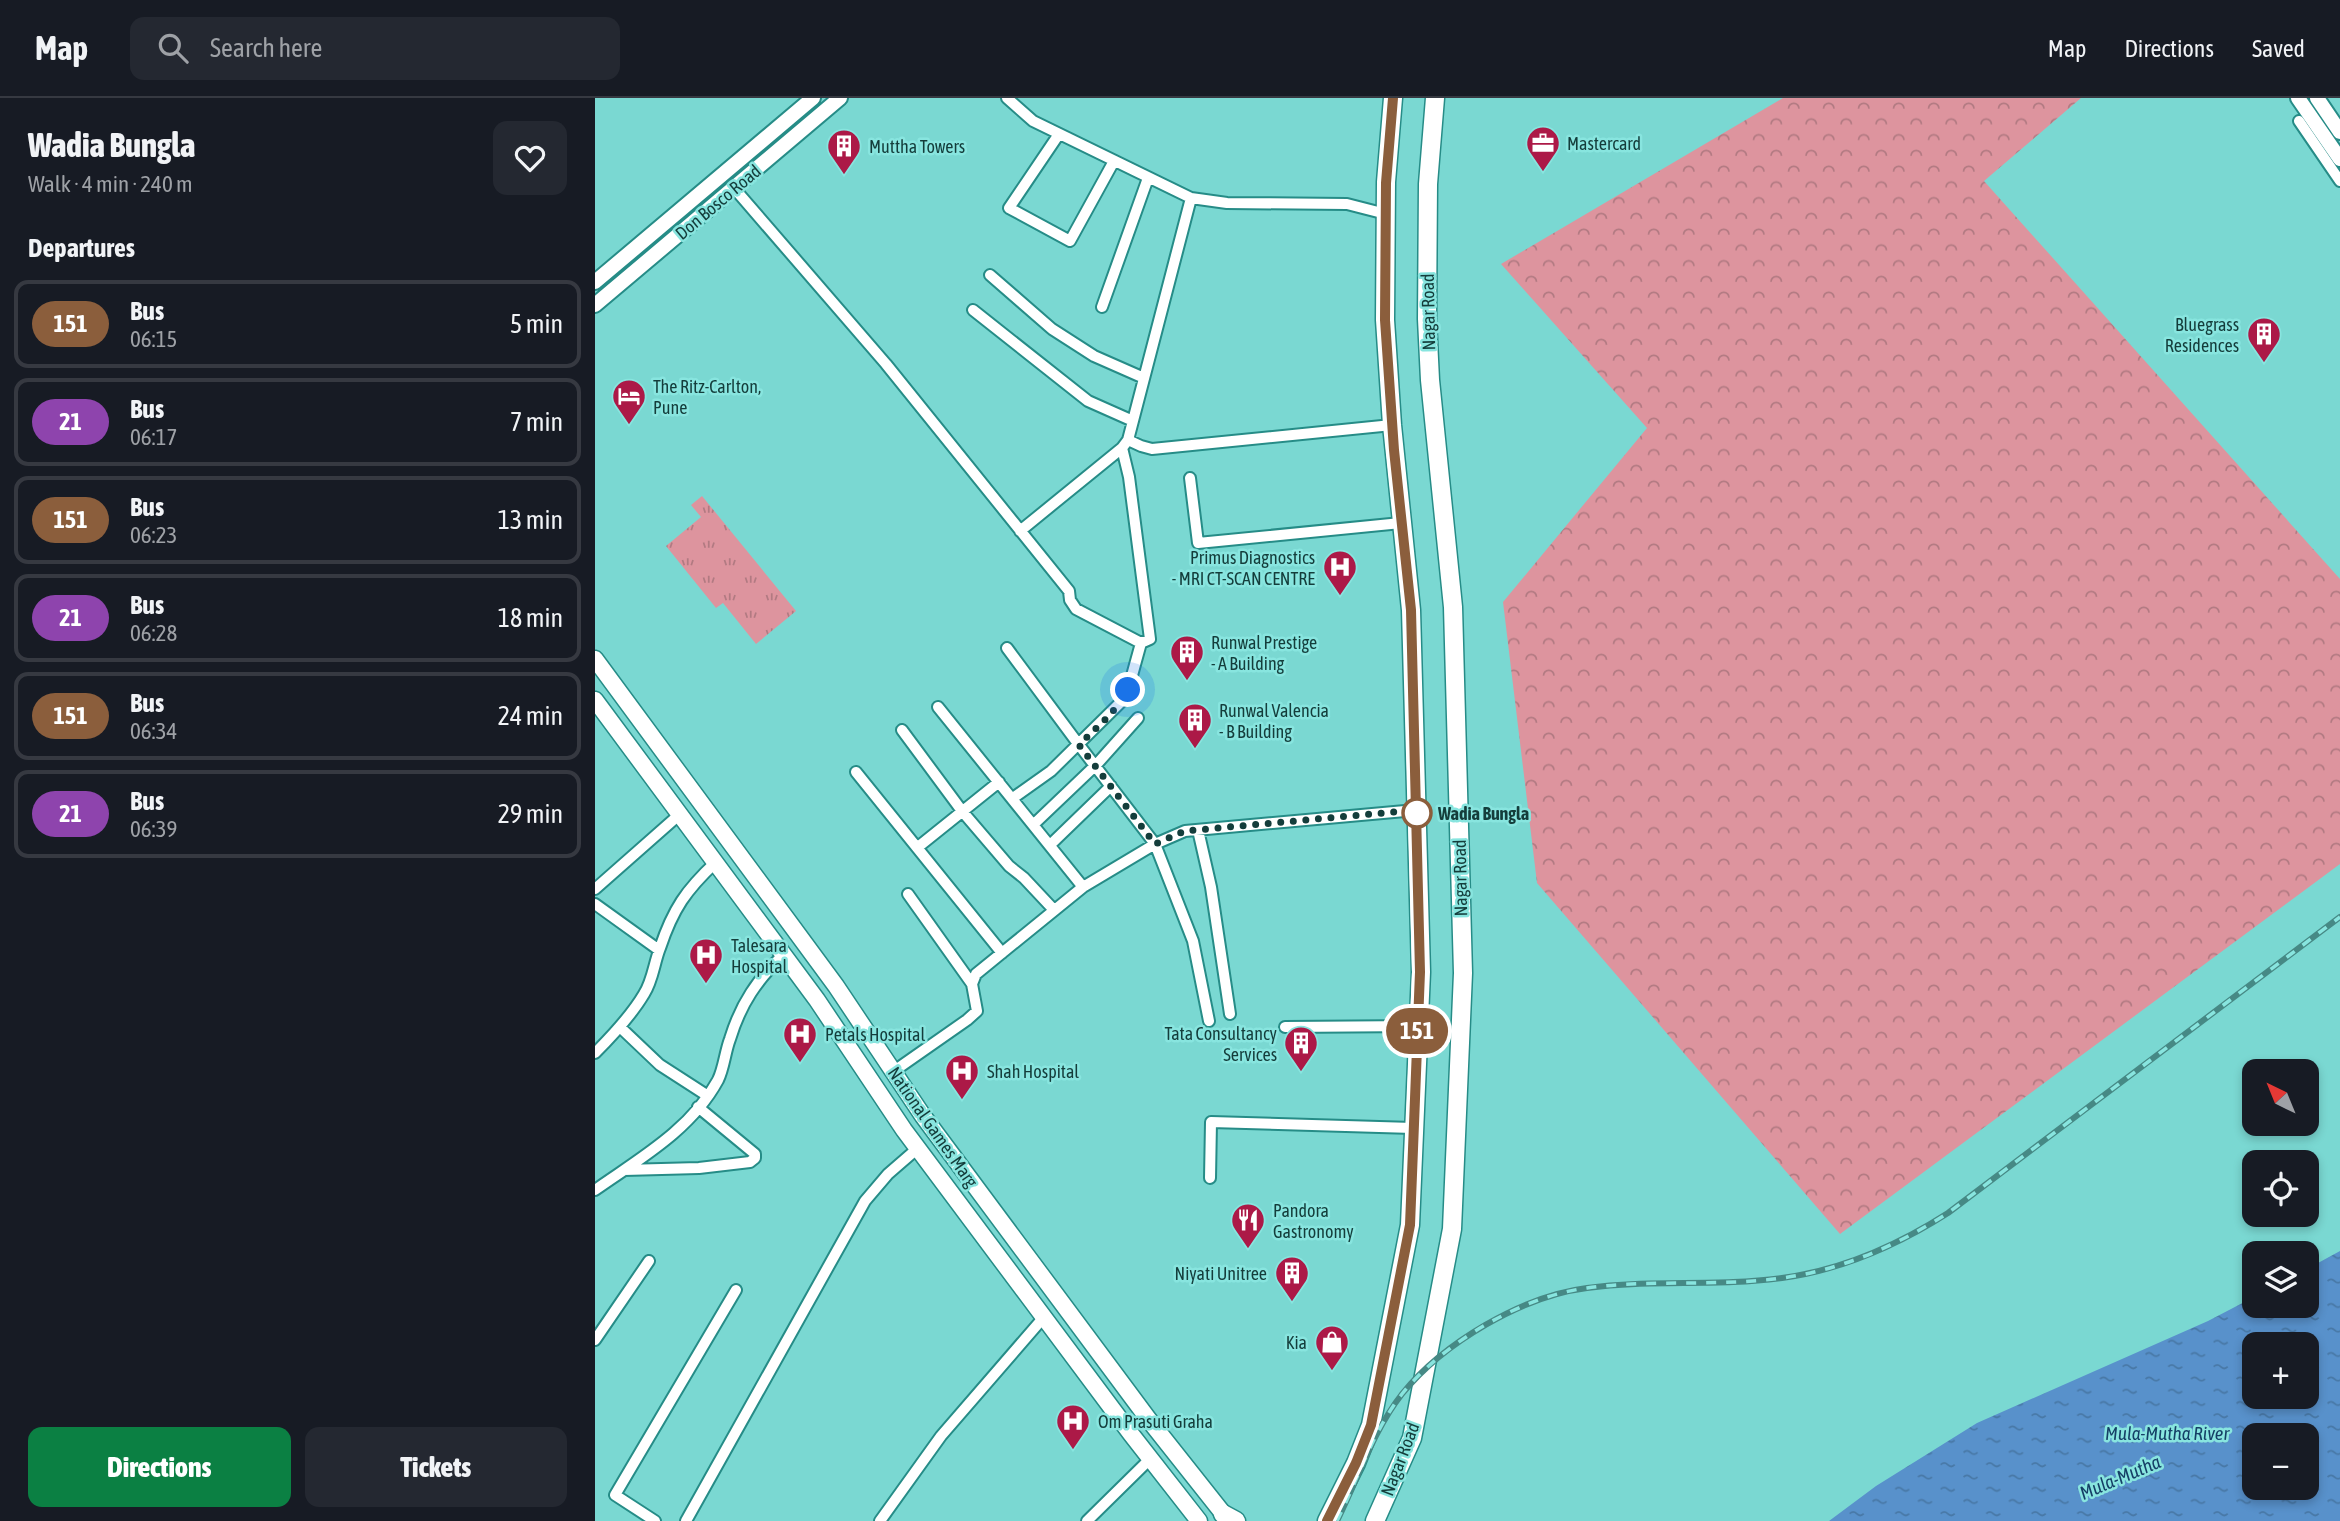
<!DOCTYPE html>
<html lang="en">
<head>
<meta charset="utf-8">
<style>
  :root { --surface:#171b24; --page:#242831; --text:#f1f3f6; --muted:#9ea1a6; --line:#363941; --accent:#0b8043 }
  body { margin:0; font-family:"Asap Condensed",sans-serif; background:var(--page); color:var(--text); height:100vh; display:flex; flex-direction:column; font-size:26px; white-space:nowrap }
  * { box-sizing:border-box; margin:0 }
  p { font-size:23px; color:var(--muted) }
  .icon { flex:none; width:38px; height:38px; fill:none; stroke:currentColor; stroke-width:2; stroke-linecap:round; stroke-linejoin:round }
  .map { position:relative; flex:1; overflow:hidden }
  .drawer { display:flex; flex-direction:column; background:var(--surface); width:595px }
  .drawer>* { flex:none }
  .badge { padding:0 14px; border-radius:23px; font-size:24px; line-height:46px }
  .needle { width:46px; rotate:317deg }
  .buttons { position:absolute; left:1647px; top:961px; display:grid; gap:14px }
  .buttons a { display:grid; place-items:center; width:77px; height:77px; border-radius:14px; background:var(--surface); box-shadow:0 4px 10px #0003; font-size:35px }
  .you { position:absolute; width:35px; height:35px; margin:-18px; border:5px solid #fff; border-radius:50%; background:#1a73e8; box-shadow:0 0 0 10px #1a73e833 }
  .map>.badge { position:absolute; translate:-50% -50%; box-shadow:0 0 0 4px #fff }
  h2 { padding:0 28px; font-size:26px; line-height:63px }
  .round { display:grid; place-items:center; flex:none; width:74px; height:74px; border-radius:14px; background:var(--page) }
  .summary { display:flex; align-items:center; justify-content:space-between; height:119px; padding:0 28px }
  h1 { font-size:33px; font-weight:800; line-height:52px }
  .action { display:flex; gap:14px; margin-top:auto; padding:14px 28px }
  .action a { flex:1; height:80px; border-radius:14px; background:var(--accent); color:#fff; font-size:28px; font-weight:800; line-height:80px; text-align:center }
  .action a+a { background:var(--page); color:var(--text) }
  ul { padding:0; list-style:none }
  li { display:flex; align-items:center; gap:21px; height:88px; margin:0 14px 10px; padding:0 14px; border:4px solid var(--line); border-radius:14px }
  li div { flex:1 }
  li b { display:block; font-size:26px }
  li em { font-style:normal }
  li .badge { min-width:77px; font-weight:700; text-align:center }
  header { display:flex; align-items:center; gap:42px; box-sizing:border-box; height:98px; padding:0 35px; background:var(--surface); border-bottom:2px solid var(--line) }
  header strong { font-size:33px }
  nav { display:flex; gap:38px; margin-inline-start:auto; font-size:24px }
  .search { width:490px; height:63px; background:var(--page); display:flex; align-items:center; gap:18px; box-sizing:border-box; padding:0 24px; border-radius:14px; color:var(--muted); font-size:26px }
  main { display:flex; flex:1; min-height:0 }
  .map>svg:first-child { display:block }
  .grass { fill:url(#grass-tufts) }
  .forest { fill:url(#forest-crowns) }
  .water { fill:url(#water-ripples); fill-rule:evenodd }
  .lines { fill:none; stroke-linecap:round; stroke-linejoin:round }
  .minor-casing { stroke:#268c87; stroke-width:14 }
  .secondary-casing { stroke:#268c87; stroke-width:18 }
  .primary-casing { stroke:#268c87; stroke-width:19 }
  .trunk-casing { stroke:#268c87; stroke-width:21 }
  .minor { stroke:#fff; stroke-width:10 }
  .secondary { stroke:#fff; stroke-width:14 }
  .primary { stroke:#fff; stroke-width:16 }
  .trunk { stroke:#fff; stroke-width:18 }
  .rail-casing { stroke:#468985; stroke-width:6 }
  .rail { stroke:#88e5df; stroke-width:3.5; stroke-dasharray:10; stroke-linecap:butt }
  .line-casing { stroke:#fff; stroke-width:16 }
  .line { stroke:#8b5e3c; stroke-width:10 }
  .walk { stroke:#143d3b; stroke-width:7; stroke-dasharray:0 12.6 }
  .stop-dot { fill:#fff; stroke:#8b5e3c; stroke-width:3.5 }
  .labels { text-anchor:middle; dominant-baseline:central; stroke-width:5; stroke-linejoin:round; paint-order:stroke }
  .poi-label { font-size:18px; fill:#143d3b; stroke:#88e5df; text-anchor:start }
  .street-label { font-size:18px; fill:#143d3b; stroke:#88e5df }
  .stop-label { font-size:18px; font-weight:bold; fill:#143d3b; stroke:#88e5df; text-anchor:start }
  .water-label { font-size:19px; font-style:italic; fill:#153f66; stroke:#88e5df }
</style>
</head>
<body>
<header>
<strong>Map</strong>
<div class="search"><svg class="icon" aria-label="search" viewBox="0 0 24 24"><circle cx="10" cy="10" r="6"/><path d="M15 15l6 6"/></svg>Search here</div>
<nav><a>Map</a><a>Directions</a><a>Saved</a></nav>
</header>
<main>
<section class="drawer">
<div class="summary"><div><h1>Wadia Bungla</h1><p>Walk · 4 min · 240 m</p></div><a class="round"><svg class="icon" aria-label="heart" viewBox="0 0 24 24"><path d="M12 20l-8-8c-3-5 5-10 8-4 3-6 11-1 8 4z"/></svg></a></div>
<h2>Departures</h2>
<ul>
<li><span class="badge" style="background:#8b5e3c;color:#fff">151</span><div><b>Bus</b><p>06:15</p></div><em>5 min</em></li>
<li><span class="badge" style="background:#8e44ad;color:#fff">21</span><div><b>Bus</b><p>06:17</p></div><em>7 min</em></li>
<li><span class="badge" style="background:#8b5e3c;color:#fff">151</span><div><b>Bus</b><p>06:23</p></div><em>13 min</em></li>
<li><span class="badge" style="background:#8e44ad;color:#fff">21</span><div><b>Bus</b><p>06:28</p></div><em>18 min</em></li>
<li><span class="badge" style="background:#8b5e3c;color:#fff">151</span><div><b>Bus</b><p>06:34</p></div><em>24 min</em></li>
<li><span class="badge" style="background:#8e44ad;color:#fff">21</span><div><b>Bus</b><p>06:39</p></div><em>29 min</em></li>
</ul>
<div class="action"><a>Directions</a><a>Tickets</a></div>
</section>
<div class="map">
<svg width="1745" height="1423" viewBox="0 0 1745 1423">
  <defs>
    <pattern id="grass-tufts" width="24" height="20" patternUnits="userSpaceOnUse" patternTransform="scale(1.75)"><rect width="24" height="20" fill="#dd949e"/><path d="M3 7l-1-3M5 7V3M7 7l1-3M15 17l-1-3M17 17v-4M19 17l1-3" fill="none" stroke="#b27a82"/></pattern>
    <pattern id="forest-crowns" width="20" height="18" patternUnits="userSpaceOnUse" patternTransform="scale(1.75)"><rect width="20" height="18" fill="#dd949e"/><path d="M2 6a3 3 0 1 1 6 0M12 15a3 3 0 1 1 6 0" fill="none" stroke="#b27a82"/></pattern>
    <pattern id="water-ripples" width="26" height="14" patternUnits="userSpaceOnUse" patternTransform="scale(1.75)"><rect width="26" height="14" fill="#5891cb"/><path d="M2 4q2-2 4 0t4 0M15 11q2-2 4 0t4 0" fill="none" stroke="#4878a6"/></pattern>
  </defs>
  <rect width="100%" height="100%" fill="#7ad8d2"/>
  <path class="grass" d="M 107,398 L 201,513 L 161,546 L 128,505 L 121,510 L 71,448 L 106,419 L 96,407 Z"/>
  <path class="forest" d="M 1188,0 L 1486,0 L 1389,83 L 1745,481 L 1745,766 L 1245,1136 L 942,785 L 908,504 L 1052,330 L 906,166 Z"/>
  <path class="water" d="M 1745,1153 L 1745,1423 L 1234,1423 L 1281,1388 L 1382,1325 L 1613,1223 L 1659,1199 L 1659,1208 L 1712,1208 L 1712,1171 ZM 1659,1246 L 1712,1246 L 1712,1298 L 1659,1298 ZM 1659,1337 L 1712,1337 L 1712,1390 L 1659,1390 Z"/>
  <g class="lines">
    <g class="minor-casing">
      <path id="minor" d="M 412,0 L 438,23 L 596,100 L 632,105 L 752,106 L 791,116
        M 1704,23 L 1745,83
        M 464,36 L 414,110 L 475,143 L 519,63
        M 139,90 L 291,266 L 474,493 L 475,502 L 481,511 L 546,545
        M 395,177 L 457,231 L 499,258 L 549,280
        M 507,209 L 553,80
        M 378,212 L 493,303 L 538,323
        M 533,342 L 546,348 L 557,351 L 797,327
        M 595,380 L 603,445 L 806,425
        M 425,433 L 527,350 L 533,342 L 596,100
        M 412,550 L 484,647 L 560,746 L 598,843 L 614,923
        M 343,609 L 488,789
        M 307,632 L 367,713 L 414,768 L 429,780 L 459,812
        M 261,674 L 407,855
        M 418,700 L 456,673 L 526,604 L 533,592 L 546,545 L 555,541 L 534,379 L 527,350
        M 438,727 L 501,667 L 543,620
        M 603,732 L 616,789 L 635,916
        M 455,747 L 516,688
        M 323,749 L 404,684
        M 0,791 L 85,716
        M 313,796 L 377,886
        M 0,806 L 64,852
        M 25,929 L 65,967 L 113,998
        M 690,929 L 823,928
        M 0,955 C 18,937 36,918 49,896 C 58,882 59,865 65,850 C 78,811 91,792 121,764
        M 299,973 L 372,922 L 382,913 L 377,886 L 381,876 L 488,789 L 560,746 L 590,733 L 821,712
        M 29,1072 L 104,1070 L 155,1064 L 160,1060 L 160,1056 L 103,1009
        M 615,1080 L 616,1024 L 818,1030
        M 0,1092 C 44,1061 96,1032 123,982 C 129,970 130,954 135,941 C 146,905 162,882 189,856
        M 0,1242 L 54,1163
        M 60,1423 L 20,1397 L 141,1192
        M 91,1423 L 270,1103 L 293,1076 L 323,1050
        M 285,1423 L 346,1338 L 449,1219
        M 492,1423 L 555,1361"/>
    </g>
    <g class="secondary-casing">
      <path id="secondary" d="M 1703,0 L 1745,61
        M 1722,0 L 1745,34
        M 0,184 L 218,0
        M 0,207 L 245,0"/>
    </g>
    <g class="primary-casing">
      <path id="primary" d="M 0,561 L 241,888 L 328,1018 L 554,1322 L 634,1423
        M 0,602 L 222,902 L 309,1032 L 536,1336 L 604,1423"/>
    </g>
    <g class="trunk-casing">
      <path id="trunk" d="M 628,1416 L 641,1423
        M 732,1423 L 761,1365 L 776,1327 L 815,1127 L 826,874 L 816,512 L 797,327 L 790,222 L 791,84 L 798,0
        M 780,1423 L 817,1340 L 857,1131 L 868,875 L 858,509 L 835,282 L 832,221 L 833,86 L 840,0"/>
    </g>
    <use href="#minor" class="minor"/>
    <use href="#secondary" class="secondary"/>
    <use href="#primary" class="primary"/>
    <use href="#trunk" class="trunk"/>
    <g class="rail-casing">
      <path id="rail" d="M 742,1423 C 763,1381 778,1333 807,1296 C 848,1245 927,1198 992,1190 C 1056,1181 1122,1189 1187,1180 C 1247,1172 1303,1147 1353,1115 L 1745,819"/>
    </g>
    <use href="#rail" class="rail"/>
  </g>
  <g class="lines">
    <g class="line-casing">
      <path id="line" d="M 732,1423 L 761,1365 L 776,1327 L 815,1127 L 825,874 L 816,512 L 799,352 L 790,222 L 791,85 L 798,0"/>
    </g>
    <use href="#line" class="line"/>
    <path class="walk" d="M 533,592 L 516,616 L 484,647 L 560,746 L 590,733 L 821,712 L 822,715"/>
  </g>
  <defs>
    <g id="office-pin" transform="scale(1.75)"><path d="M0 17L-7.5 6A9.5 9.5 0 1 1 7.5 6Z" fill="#ac1947" stroke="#88e5df"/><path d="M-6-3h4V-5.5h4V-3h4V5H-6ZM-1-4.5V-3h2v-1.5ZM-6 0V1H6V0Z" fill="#fff"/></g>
    <g id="building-pin" transform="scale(1.75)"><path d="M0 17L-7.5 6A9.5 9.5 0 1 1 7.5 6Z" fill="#ac1947" stroke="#88e5df"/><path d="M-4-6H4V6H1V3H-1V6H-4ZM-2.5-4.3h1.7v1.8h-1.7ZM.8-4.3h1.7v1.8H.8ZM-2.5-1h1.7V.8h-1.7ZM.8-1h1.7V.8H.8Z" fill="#fff"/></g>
    <g id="hotel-pin" transform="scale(1.75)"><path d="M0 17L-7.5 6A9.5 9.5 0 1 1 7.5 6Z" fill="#ac1947" stroke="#88e5df"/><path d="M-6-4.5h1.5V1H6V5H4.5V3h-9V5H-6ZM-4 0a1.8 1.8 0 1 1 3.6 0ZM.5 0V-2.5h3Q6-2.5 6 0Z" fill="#fff"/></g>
    <g id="hospital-pin" transform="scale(1.75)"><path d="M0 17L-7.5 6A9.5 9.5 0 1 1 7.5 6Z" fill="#ac1947" stroke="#88e5df"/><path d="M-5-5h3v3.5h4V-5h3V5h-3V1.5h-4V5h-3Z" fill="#fff"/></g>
    <g id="restaurant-pin" transform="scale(1.75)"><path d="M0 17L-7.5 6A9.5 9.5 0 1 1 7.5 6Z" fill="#ac1947" stroke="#88e5df"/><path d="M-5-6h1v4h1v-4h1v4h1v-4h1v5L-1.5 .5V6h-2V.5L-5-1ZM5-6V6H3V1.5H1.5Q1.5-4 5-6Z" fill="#fff"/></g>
    <g id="shop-pin" transform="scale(1.75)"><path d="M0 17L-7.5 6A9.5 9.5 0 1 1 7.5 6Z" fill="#ac1947" stroke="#88e5df"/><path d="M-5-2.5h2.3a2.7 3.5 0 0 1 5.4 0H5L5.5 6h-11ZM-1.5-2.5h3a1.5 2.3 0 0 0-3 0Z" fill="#fff"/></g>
  </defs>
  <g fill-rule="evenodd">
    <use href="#office-pin" x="948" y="45"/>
    <use href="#building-pin" x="249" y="48"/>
    <use href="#building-pin" x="1669" y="236"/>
    <use href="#hotel-pin" x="34" y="298"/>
    <use href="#hospital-pin" x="745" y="469"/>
    <use href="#building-pin" x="592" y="554"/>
    <use href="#building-pin" x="600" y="622"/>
    <use href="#hospital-pin" x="111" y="857"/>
    <use href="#hospital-pin" x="205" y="936"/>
    <use href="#building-pin" x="706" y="945"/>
    <use href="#hospital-pin" x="367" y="973"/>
    <use href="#restaurant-pin" x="653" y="1122"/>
    <use href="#building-pin" x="697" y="1175"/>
    <use href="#shop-pin" x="737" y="1244"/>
    <use href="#hospital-pin" x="478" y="1323"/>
  </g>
  <circle class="stop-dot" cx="822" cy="715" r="14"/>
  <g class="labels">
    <g class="poi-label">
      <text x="972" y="45">Mastercard</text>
      <text x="274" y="48">Muttha Towers</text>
      <text x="1644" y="226" text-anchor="end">Bluegrass<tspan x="1644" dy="21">Residences</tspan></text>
      <text x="58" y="288">The Ritz-Carlton,<tspan x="58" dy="21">Pune</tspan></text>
      <text x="720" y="459" text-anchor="end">Primus Diagnostics<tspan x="720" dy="21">- MRI CT-SCAN CENTRE</tspan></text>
      <text x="616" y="544">Runwal Prestige<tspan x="616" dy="21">- A Building</tspan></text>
      <text x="624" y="612">Runwal Valencia<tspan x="624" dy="21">- B Building</tspan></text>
      <text x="136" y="847">Talesara<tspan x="136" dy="21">Hospital</tspan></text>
      <text x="682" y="935" text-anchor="end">Tata Consultancy<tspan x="682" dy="21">Services</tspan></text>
      <text x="230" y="936">Petals Hospital</text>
      <text x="392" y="973">Shah Hospital</text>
      <text x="678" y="1112">Pandora<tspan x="678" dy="21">Gastronomy</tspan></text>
      <text x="672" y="1175" text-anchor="end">Niyati Unitree</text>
      <text x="712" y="1244" text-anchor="end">Kia</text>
      <text x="503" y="1323">Om Prasuti Graha</text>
    </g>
    <g class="street-label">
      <text transform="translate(123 104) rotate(-40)">Don Bosco Road</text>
      <text transform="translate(833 214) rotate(-91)">Nagar Road</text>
      <text transform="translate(865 780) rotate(-91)">Nagar Road</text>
      <text transform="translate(338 1029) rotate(55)">National Games Marg</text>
      <text transform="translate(805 1361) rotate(-69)">Nagar Road</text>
    </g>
    <g class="stop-label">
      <text x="843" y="715">Wadia Bungla</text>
    </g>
    <g class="water-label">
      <text x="1572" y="1335">Mula-Mutha River</text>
      <text transform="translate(1525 1379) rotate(-23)">Mula-Mutha</text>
    </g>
  </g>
</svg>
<div class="buttons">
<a><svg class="needle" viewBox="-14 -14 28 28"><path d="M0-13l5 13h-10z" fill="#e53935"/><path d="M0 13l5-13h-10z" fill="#9ea1a6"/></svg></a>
<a><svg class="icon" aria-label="locate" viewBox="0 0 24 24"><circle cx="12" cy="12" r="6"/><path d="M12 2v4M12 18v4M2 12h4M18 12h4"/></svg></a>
<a><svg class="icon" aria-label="layers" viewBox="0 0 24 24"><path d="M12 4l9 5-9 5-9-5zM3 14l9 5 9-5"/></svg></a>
<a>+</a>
<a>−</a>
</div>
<div class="you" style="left:533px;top:592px"></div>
<b class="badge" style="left:822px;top:933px;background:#8b5e3c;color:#fff">151</b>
</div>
</main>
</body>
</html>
